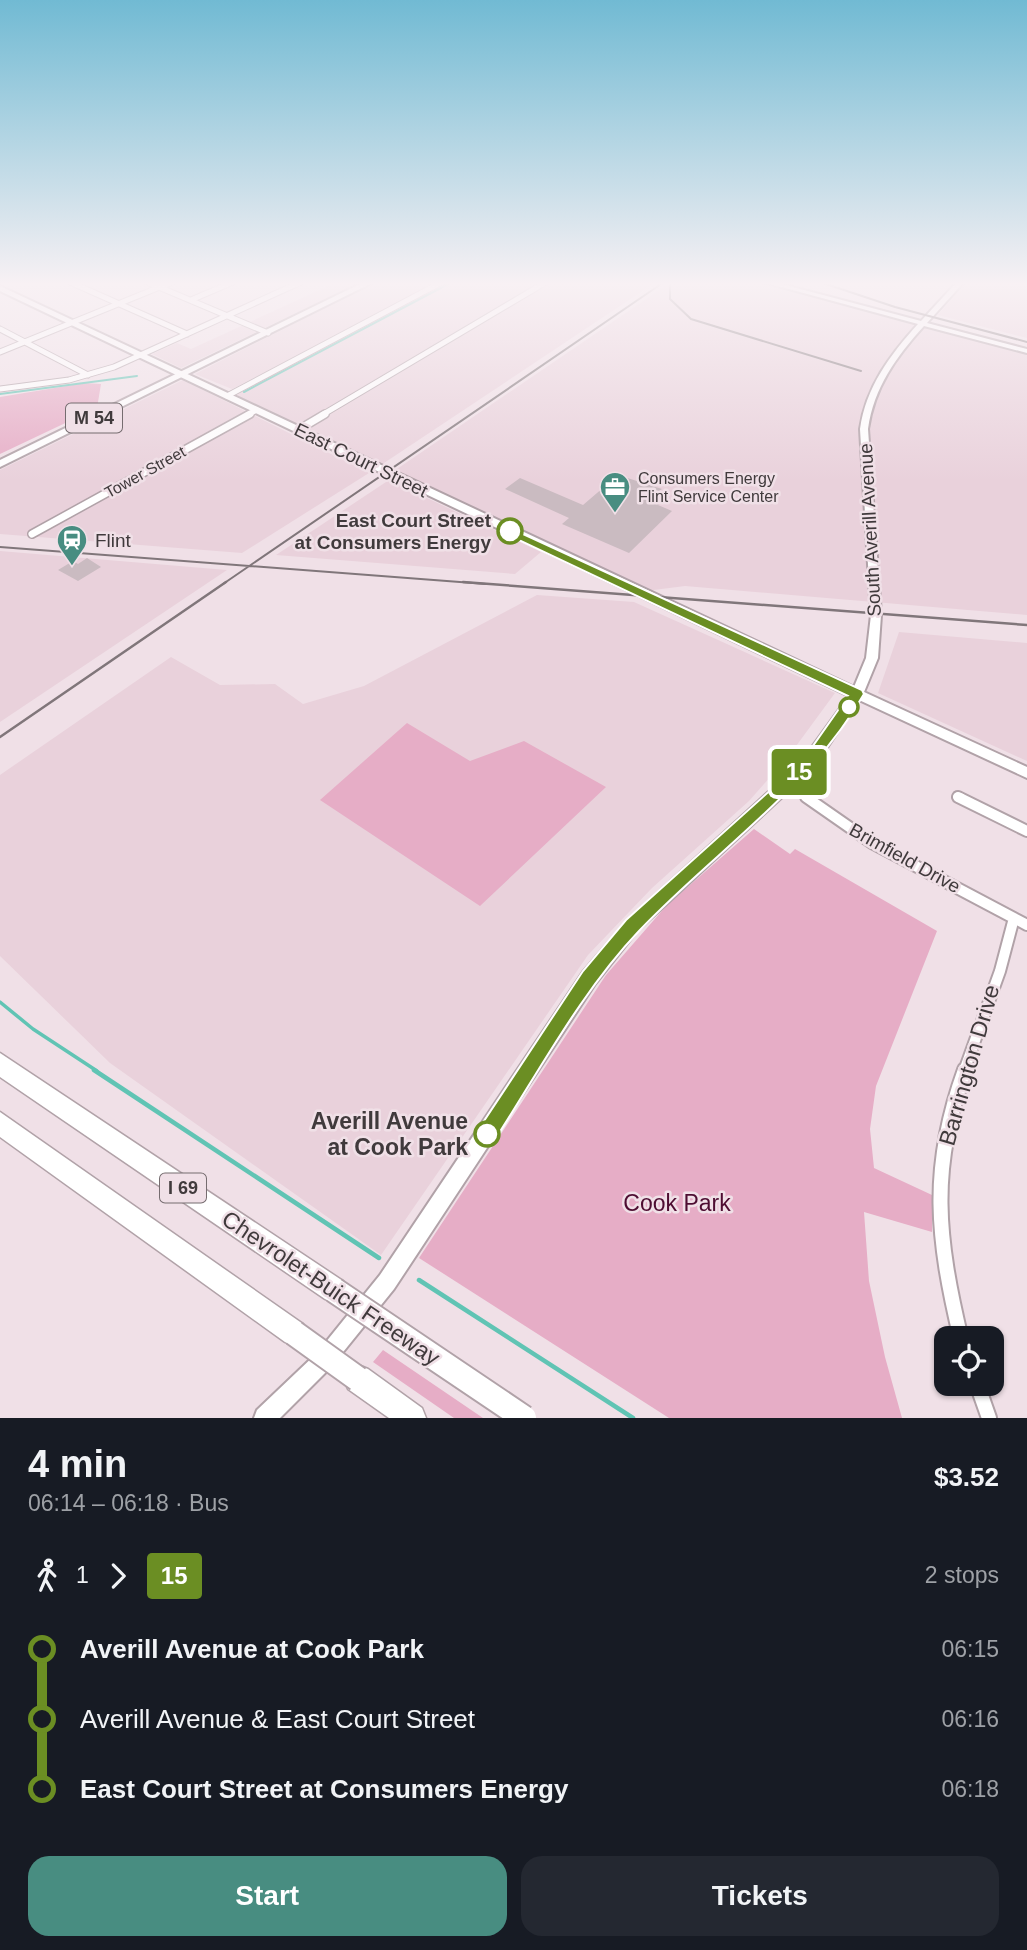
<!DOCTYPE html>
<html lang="en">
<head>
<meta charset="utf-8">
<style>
  :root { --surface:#171b24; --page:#242831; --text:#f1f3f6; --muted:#9ea1a6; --accent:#488d81 }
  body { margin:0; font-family:Arial,sans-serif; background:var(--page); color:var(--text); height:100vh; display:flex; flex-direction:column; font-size:26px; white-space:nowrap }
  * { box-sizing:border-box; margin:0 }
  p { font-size:23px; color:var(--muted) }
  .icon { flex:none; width:38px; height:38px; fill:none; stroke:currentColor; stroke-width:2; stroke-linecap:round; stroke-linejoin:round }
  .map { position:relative; height:1418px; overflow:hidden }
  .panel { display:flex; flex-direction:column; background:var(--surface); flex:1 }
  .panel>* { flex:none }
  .badge { padding:0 14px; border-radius:5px; font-size:24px; line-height:46px }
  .buttons { position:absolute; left:934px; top:1326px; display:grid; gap:14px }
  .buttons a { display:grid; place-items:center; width:70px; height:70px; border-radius:14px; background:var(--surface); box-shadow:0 2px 5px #0004; font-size:35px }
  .map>.badge { position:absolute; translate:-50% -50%; box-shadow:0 0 0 4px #fff }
  .legs { display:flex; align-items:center; gap:10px; height:77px; padding:0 28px; font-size:23px }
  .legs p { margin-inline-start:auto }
  .overview { display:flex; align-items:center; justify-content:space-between; height:119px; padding:0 28px }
  h1 { font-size:38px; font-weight:600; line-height:52px }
  .button { display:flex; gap:14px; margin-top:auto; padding:14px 28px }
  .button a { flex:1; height:80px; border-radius:21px; background:var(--accent); color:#fff; font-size:28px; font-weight:600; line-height:80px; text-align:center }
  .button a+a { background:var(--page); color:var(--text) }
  ul { padding:0 28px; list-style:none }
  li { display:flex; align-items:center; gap:24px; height:70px; font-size:26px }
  li i { display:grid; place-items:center; width:10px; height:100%; margin:0 9px; background:currentColor }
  li i::after { content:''; width:18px; height:18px; margin:-9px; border:5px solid; border-radius:50%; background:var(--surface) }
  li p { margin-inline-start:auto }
  li:first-child i { background:linear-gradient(#0000 50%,currentColor 0) }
  li:last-child i { background:linear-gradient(currentColor 50%,#0000 0) }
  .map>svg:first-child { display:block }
  .built { fill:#e9d1db }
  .green { fill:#e6adc6 }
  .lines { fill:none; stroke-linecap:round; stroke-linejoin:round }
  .stream-far2 { stroke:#60c4b4; stroke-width:2 }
  .stream-far1 { stroke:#60c4b4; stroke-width:3.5 }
  .stream { stroke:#60c4b4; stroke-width:4.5 }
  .building { fill:#cabbc1 }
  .street-far4-casing { stroke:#b1a2a8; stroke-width:7 }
  .street-far3-casing { stroke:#b1a2a8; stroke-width:10 }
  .street-far2-casing { stroke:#b1a2a8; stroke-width:12 }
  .street-far1-casing { stroke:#b1a2a8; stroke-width:14 }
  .street-casing { stroke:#b1a2a8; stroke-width:18 }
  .secondary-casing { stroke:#b1a2a8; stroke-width:4 }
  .primary-casing { stroke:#b1a2a8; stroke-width:4 }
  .highway-casing { stroke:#b1a2a8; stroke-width:3 }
  .street-far4 { stroke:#fff; stroke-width:5 }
  .street-far3 { stroke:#fff; stroke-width:7 }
  .street-far2 { stroke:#fff; stroke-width:9 }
  .street-far1 { stroke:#fff; stroke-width:10 }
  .street { stroke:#fff; stroke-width:14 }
  .secondary { fill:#fff; fill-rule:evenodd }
  .primary { fill:#fff; fill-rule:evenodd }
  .highway { fill:#fff; fill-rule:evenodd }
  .rail-far1 { stroke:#80767a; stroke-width:2 }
  .rail { stroke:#80767a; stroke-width:2.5 }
  .highway-bridge-casing { stroke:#b1a2a8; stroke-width:28; stroke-linecap:butt }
  .highway-bridge { stroke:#fff; stroke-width:24 }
  .line-1 { fill:#6b8e23; stroke:#fff; stroke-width:2 }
  .stop-1-dot { fill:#fff; stroke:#6b8e23; stroke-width:3.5 }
  .labels { text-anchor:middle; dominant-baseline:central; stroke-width:5; stroke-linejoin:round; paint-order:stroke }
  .far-street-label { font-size:16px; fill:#403a3c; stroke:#f0e0e7 }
  .far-poi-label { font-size:16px; fill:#403a3c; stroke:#f0e0e7; text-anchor:start }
  .shield { fill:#f0e0e7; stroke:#756c6f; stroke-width:2 }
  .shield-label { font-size:18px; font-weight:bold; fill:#403a3c }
  .street-label { font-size:19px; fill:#403a3c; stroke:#f0e0e7 }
  .stop-label { font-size:19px; font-weight:bold; fill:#403a3c; stroke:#f0e0e7; text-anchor:end }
  .poi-label { font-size:19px; fill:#403a3c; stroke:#f0e0e7; text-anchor:start }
  .near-street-label { font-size:23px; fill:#403a3c; stroke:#f0e0e7 }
  .near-stop-label { font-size:23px; font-weight:bold; fill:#403a3c; stroke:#f0e0e7; text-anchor:end }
  .near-park-label { font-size:23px; fill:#4e0d32; stroke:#f0e0e7 }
</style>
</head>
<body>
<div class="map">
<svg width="1027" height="1418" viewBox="0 0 1027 1418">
  <rect width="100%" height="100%" fill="#f0e0e7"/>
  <path class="built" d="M 337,282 L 361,282 L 181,368 L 152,354 L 177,343 L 191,349 Z
    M 376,282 L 656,282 L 381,465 L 239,397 L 237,394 L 382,312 L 232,389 L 195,374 Z
    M 671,282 L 759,282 L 1027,353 L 1027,615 L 685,586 L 646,591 L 394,471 Z
    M 966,282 L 1027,282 L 1027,338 L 938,315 Z
    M 183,380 L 369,473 L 242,553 L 0,534 L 0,470 Z
    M 389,480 L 541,552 L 515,574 L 276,555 Z
    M 0,551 L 227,570 L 0,722 Z
    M 537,595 L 634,602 L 835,693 L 788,757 L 749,801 L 652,888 L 588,955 L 381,1255 L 110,1063 L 0,956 L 0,775 L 171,657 L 220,685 L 275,684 L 303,704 L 364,686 Z
    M 899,632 L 1027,643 L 1027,761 L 878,693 Z"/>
  <path class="green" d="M 85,383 L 101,384 L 97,408 L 0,454 L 0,397 Z
    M 407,723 L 470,761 L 524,741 L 606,787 L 480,906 L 320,800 Z
    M 754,829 L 790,854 L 795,849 L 937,931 L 876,1086 L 870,1129 L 874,1168 L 932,1195 L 932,1232 L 864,1212 L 869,1281 L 885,1357 L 902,1418 L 669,1418 L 419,1258 L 606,975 L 667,905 Z
    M 383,1350 L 483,1418 L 454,1418 L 373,1362 Z"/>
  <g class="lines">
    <path class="stream-far2" d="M 244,392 L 452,282
      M 0,394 L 137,376"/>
    <path class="stream-far1" d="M 0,1002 L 33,1029 L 97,1071"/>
    <path class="stream" d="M 94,1070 L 379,1258
      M 419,1280 L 633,1418"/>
  </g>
  <path class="building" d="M 618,475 L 662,489 L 659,491 L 668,495 L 658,505 L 672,511 L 629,553 L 562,524 L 569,518 L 505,489 L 520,478 L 583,505 Z
    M 87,558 L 101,567 L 78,581 L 58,570 L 73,561 L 78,564 Z"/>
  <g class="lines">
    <g class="street-far4-casing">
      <path id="street-far4" d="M 70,282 L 187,334
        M 147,282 L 268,333
        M 191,300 L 233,282
        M 0,329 L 88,375
        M 0,352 L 172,282
        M 0,389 L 69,380 L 114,367 L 301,282
        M 227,396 L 442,282
        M 247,415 L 257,410
        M 322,415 L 546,282"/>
    </g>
    <g class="street-far3-casing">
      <path id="street-far3" d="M 298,430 L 325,414
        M 32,534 L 250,414"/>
    </g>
    <g class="street-far2-casing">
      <path id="street-far2" d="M 789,782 L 808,798
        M 958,797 L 961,798"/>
    </g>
    <g class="street-far1-casing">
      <path id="street-far1" d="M 806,797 L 872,843 L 1027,925
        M 958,797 L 1027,831
        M 964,1071 L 1000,971 L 1014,918"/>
    </g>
    <g class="street-casing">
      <path id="street" d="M 961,1339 C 937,1238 929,1169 965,1070
        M 977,1384 L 989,1418"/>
    </g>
    <g class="secondary-casing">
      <path id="secondary" d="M 763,282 L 774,282 L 921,321 L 957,282 L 964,282 L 927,323 L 1027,349 L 1027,353 L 924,326 C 896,357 874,387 868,429 L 881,615 L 878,658 L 864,692 L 1027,767 L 1027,778 L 859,700 L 820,758 L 794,786 L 637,931 L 595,984 L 394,1289 L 331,1367 L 280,1418 L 254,1418 L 257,1410 L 317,1353 L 380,1275 L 583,972 L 627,921 L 784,778 L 810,750 L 849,696 L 0,291 L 0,286 L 854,687 L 866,658 L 871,615 L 860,429 C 866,387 890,355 918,324 Z"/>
    </g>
    <g class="primary-casing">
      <path id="primary" d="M 364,282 L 374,282 L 0,467 L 0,460 Z"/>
    </g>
    <g class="highway-casing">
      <path id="highway" d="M 0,1053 L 343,1281 L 347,1290 L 343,1299 L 334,1303 L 325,1299 L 0,1077 Z
        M 0,1112 L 303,1324 L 307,1333 L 303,1342 L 294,1346 L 285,1342 L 0,1137 Z
        M 358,1365 L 368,1369 L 422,1408 L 426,1418 L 389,1418 L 348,1389 L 344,1379 L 348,1369 Z"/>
    </g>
    <use href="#street-far4" class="street-far4"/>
    <use href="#street-far3" class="street-far3"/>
    <use href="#street-far2" class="street-far2"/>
    <use href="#street-far1" class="street-far1"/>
    <use href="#street" class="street"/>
    <use href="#secondary" class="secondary"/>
    <use href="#primary" class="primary"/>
    <use href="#highway" class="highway"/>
    <path class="rail-far1" d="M 670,282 L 670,299 L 691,319 L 861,371
      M 820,282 L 895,307 L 1027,342
      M 0,547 L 486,584
      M 223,584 L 664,282"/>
    <path class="rail" d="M 463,582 L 1027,625
      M 0,737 L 226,582"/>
    <g class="highway-bridge-casing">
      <path id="highway-bridge" d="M 334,1290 L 524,1418
        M 294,1333 L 358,1379"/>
    </g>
    <use href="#highway-bridge" class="highway-bridge"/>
  </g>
  <linearGradient id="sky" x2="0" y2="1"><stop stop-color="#71bad3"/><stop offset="0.59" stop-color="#f8f1f4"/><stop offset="1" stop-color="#f8f1f4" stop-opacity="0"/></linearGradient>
  <rect width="1027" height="481" fill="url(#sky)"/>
  <path class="line-1" d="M 510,528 L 862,690 L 864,694 C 808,791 714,852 639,931 C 581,992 540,1070 494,1141 L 487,1144 L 480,1141 L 477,1134 L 480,1127 L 583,971 L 626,920 L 784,778 L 810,750 L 848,696 L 506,534 L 506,529 Z"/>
  <defs>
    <g id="office-pin" transform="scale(1.575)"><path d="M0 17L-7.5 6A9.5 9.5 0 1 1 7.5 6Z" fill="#488d81" stroke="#f0e0e7"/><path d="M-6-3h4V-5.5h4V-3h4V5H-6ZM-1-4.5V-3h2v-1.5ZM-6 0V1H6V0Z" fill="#fff"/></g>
    <g id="station-pin" transform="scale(1.575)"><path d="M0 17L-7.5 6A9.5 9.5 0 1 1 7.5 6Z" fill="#488d81" stroke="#f0e0e7"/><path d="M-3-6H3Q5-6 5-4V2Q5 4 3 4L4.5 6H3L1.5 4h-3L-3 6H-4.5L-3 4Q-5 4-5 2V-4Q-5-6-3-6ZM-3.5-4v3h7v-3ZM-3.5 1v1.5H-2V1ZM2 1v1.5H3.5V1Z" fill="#fff"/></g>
  </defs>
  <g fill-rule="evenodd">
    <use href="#office-pin" x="615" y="487"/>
    <use href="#station-pin" x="72" y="540"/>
  </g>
  <g class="stop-1-dot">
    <circle cx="510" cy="531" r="12"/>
    <circle cx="849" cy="707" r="9"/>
    <circle cx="487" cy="1134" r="12"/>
  </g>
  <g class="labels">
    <g class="far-street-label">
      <text transform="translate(145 472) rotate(-29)">Tower Street</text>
    </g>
    <g class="far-poi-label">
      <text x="638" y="478">Consumers Energy<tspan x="638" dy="18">Flint Service Center</tspan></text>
    </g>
    <g class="shield">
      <rect x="66" y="403.5" width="56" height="29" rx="5"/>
      <rect x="160" y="1173.5" width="46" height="29" rx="5"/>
    </g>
    <g class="shield-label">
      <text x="94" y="418">M 54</text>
      <text x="183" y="1188">I 69</text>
    </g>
    <g class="street-label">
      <text transform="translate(361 460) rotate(26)">East Court Street</text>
      <text transform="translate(870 530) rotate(-93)">South Averill Avenue</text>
      <text transform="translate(905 858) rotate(29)">Brimfield Drive</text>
    </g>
    <g class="stop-label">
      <text x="491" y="520">East Court Street<tspan x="491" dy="22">at Consumers Energy</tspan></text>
    </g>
    <g class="poi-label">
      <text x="95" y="540">Flint</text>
    </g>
    <g class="near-street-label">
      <text transform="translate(969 1065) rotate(-74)">Barrington Drive</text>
      <text transform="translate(331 1288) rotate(34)">Chevrolet-Buick Freeway</text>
    </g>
    <g class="near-stop-label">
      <text x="468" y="1121">Averill Avenue<tspan x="468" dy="26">at Cook Park</tspan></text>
    </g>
    <g class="near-park-label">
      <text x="677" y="1203">Cook Park</text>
    </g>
  </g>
</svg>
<div class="buttons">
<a><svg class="icon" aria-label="locate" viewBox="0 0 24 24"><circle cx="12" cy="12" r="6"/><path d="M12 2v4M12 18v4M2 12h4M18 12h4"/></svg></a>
</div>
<b class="badge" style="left:799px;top:772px;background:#6b8e23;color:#fff">15</b>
</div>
<section class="panel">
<div class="overview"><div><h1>4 min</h1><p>06:14 – 06:18 · Bus</p></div><b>$3.52</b></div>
<div class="legs"><svg class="icon" aria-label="walk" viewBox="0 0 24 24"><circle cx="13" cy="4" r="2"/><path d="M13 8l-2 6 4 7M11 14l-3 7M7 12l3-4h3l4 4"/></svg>1<svg class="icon" aria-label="forward" viewBox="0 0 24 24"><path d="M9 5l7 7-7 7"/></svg><b class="badge" style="background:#6b8e23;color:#fff">15</b><p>2 stops</p></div>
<ul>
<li><i style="color:#6b8e23"></i><b>Averill Avenue at Cook Park</b><p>06:15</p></li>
<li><i style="color:#6b8e23"></i><span>Averill Avenue &amp; East Court Street</span><p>06:16</p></li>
<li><i style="color:#6b8e23"></i><b>East Court Street at Consumers Energy</b><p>06:18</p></li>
</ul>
<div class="button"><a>Start</a><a>Tickets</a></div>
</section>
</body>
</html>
